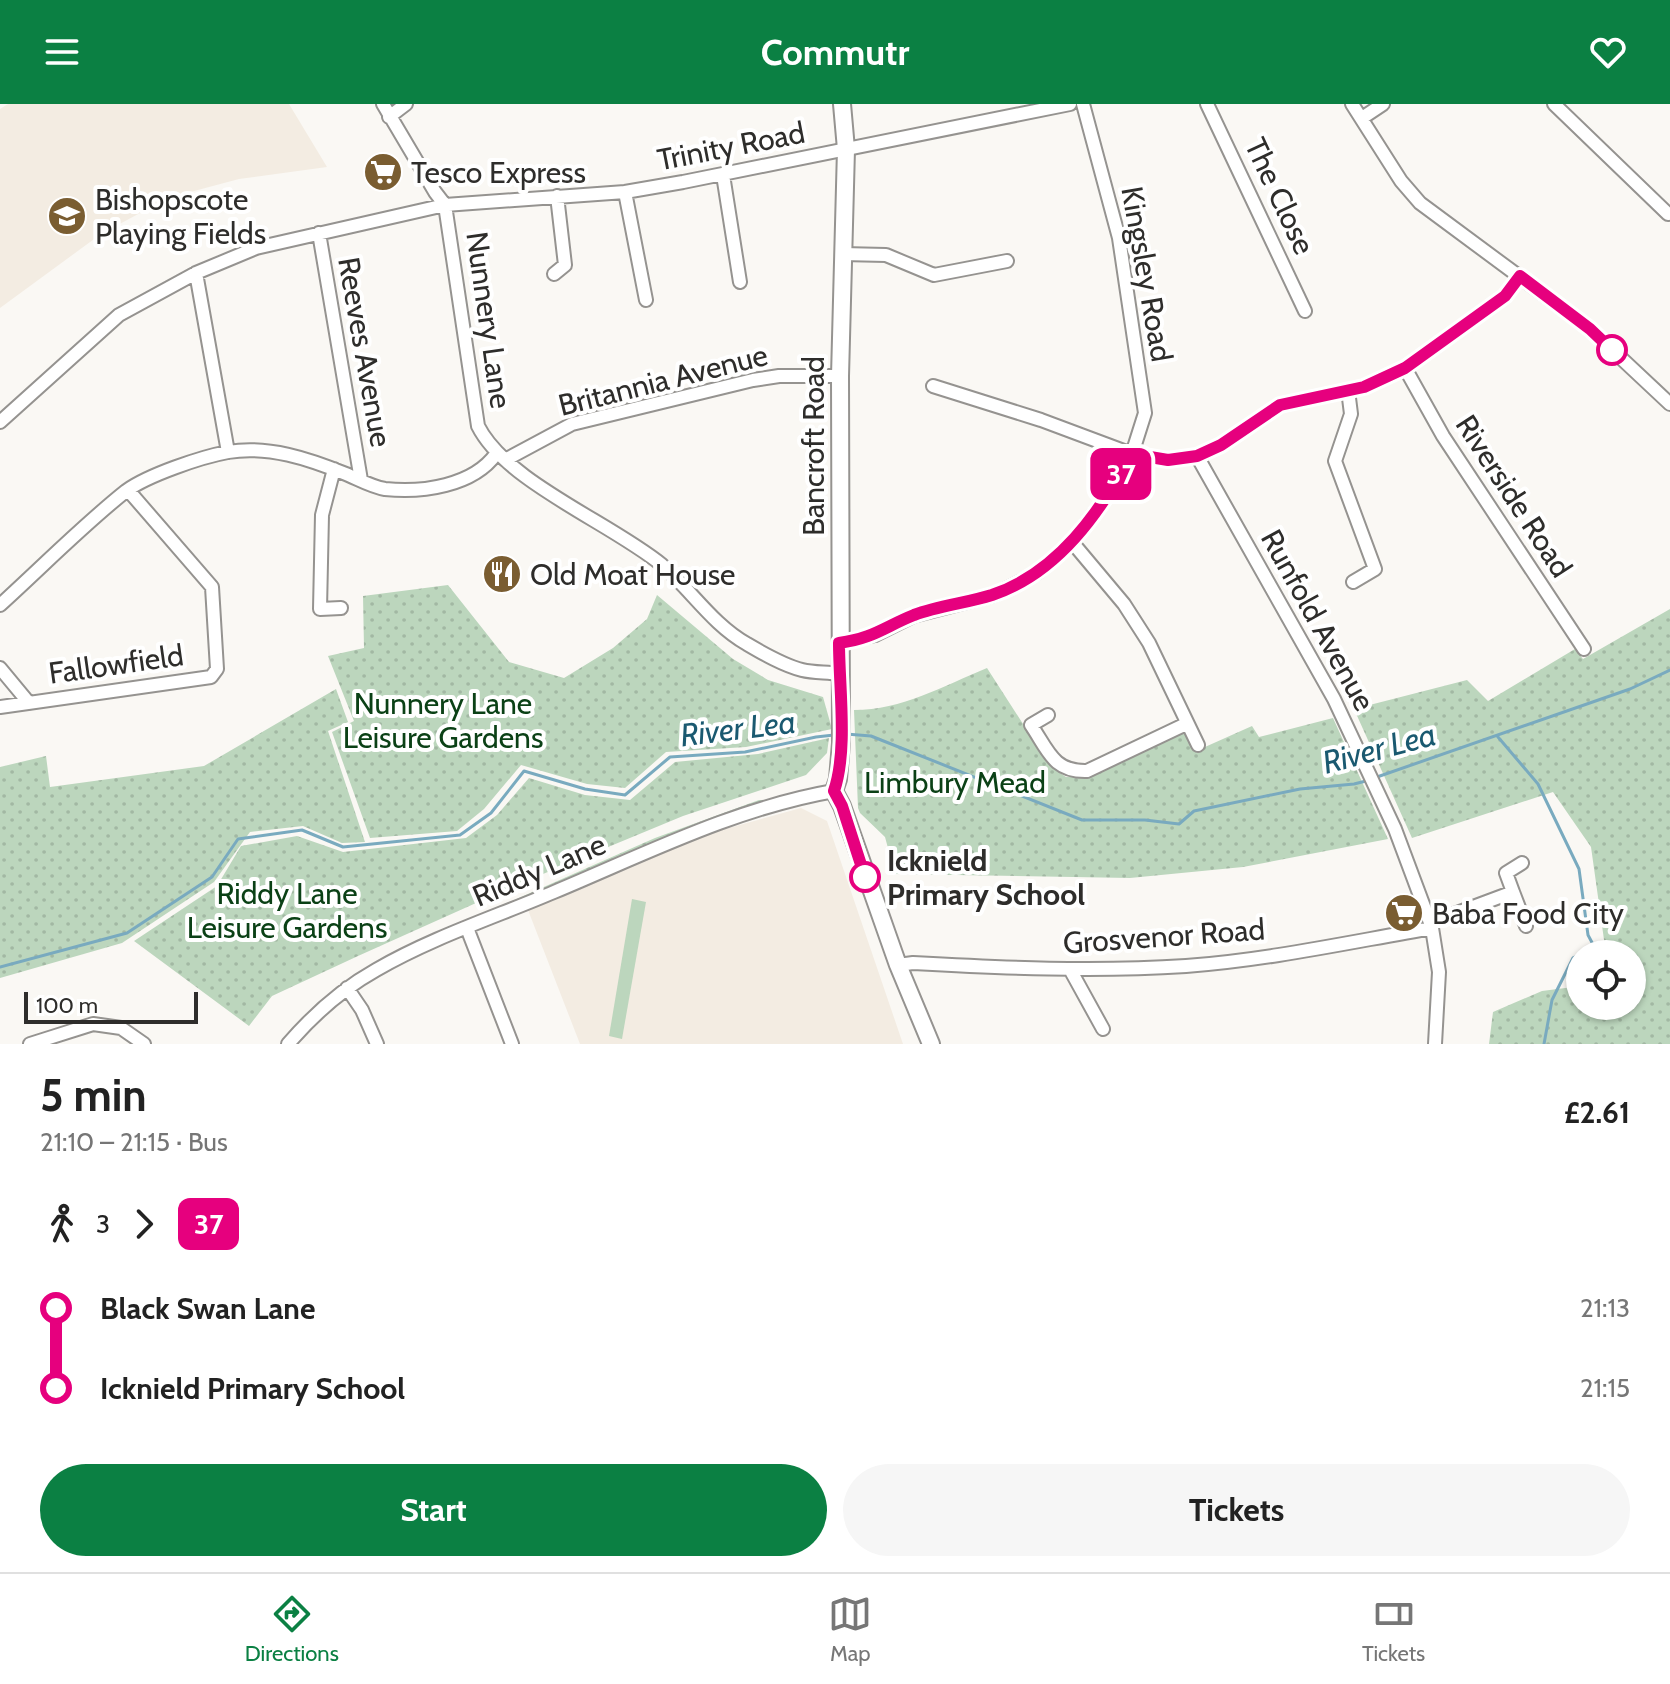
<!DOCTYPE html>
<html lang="en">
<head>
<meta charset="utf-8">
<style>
  :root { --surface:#fff; --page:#f6f6f6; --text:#222; --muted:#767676; --line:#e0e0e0; --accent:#0b8043 }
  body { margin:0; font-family:Cabin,sans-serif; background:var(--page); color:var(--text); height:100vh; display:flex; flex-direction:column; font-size:30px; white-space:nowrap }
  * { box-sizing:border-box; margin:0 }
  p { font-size:26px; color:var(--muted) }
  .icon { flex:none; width:44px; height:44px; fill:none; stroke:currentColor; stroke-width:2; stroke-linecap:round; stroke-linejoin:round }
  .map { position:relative; height:940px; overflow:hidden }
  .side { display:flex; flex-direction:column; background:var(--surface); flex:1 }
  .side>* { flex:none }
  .badge { padding:0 16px; border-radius:12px; font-size:28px; line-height:52px }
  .controls { position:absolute; left:1566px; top:836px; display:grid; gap:16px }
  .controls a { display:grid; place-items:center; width:80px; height:80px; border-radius:50%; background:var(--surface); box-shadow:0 2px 6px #0004; font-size:40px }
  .scale { position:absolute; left:24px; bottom:20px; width:174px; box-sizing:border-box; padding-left:8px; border:4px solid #2e2d2b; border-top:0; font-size:22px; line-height:28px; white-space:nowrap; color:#2e2d2b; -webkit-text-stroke:6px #fff; paint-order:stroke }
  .map>.badge { position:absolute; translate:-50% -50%; box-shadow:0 0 0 4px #fff }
  .legs { display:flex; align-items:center; gap:12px; height:88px; padding:0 40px; font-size:26px }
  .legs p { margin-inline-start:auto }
  .overview { display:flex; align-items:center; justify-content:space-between; height:136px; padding:0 40px }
  h1 { font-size:44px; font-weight:700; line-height:60px }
  .cta { display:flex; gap:16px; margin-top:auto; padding:16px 40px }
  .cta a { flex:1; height:92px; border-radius:48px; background:var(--accent); color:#fff; font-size:32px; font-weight:700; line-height:92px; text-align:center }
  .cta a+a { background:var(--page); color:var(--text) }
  ul { padding:0 40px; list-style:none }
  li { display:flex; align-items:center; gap:28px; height:80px; font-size:30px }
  li i { display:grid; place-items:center; width:12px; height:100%; margin:0 10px; background:currentColor }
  li i::after { content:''; width:20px; height:20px; margin:-10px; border:6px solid; border-radius:50%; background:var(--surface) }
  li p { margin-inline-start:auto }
  li:first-child i { background:linear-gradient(#0000 50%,currentColor 0) }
  li:last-child i { background:linear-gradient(currentColor 50%,#0000 0) }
  header { display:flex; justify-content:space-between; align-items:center; height:104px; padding:0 40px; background:var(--accent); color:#fff; font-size:36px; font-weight:700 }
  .menu { display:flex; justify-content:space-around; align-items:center; height:112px; border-top:2px solid var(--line); background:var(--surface); font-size:22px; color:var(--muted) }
  .menu a { display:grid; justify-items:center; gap:4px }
  .menu .on { color:var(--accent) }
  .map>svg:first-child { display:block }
  .built { fill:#f3ece2 }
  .green { fill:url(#green-dots) }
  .pitch { fill:#bcd6bd }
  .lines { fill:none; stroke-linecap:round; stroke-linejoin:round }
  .stream { stroke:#79aabf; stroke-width:3 }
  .minor-casing { stroke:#959390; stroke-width:16 }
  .tertiary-casing { stroke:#959390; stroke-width:20 }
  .minor { stroke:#fff; stroke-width:12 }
  .tertiary { stroke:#fff; stroke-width:16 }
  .line-1-casing { stroke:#fff; stroke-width:18 }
  .line-1 { stroke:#e6007e; stroke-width:12 }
  .stop-1-dot { fill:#fff; stroke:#e6007e; stroke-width:4 }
  .labels { text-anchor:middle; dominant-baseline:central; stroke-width:8; stroke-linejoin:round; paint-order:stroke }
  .street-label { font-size:30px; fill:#2e2d2b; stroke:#fff }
  .poi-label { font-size:30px; fill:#2e2d2b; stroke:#fff; text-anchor:start }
  .park-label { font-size:30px; fill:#0b4116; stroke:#fff }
  .stop-label { font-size:30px; font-weight:bold; fill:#2e2d2b; stroke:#fff; text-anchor:start }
  .water-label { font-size:32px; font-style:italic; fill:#1a5970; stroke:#fff }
</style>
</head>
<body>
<header><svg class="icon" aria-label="menu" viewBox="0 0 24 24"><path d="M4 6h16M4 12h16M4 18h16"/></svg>Commutr<svg class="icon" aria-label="heart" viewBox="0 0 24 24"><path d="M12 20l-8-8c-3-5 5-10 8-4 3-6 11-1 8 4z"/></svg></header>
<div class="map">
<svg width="1670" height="940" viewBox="0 0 1670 940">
  <defs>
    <pattern id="green-dots" width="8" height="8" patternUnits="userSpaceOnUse" patternTransform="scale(2)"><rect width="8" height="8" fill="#bcd6bd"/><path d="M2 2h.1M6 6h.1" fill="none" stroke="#a2b8a3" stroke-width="1.8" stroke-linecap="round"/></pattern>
  </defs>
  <rect width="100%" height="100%" fill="#faf8f4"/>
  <path class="built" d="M 8,0 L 289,0 L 327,63 L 239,75 L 168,94 L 101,130 L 0,204 L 0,5 Z
    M 801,704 L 827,717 L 903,940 L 580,940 L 528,806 L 711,729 Z"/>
  <path class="green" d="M 448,481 L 509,558 L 564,574 L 613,544 L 647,515 L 657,491 L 733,555 L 768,576 L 823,593 L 832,625 L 746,643 L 666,648 L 625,684 L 587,680 L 521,661 L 484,705 L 457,727 L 370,734 L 332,628 L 354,617 L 328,552 L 364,544 L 363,492 Z
    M 1670,505 L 1670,940 L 1489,940 L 1493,908 L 1542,887 L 1573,883 L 1580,876 L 1580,902 L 1632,902 L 1632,850 L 1606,850 L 1591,743 L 1553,688 L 1412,734 L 1354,605 L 1467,576 L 1488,597 L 1575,545 L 1583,555 Z
    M 987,564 L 1050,662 L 1066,673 L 1089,673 L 1182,622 L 1196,647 L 1252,622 L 1259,633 L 1333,614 L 1388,735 L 1243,763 L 1130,774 L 895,770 L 885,733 L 860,709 L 858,704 L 854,606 C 902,606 943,582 987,564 Z
    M 336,585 L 348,618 L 328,627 L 365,738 L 342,739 L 303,722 L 250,728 L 214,778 L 122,839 L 0,874 L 0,663 L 46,652 L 50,683 L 204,662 Z
    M 829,634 L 827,649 L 806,671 L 683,712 L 514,782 L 358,852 L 272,892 L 249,922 L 134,837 L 217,782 L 241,742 L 297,732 L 343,748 L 466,734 L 497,711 L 529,674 L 585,691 L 630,696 L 675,658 L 758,650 Z
    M 759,696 L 764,696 L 695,720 L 430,833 L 655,734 Z"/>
  <path class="pitch" d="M 632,795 L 646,798 L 622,935 L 609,932 Z"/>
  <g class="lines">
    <path class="stream" d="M 846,630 L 871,632 L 1082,716 L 1145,716 L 1179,720 L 1194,707 L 1300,685 L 1354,680 L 1366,677
      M 1498,633 L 1538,680 L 1579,765 L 1588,831 L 1596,846 L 1584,850
      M 1377,673 L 1630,585 L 1670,566
      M 0,863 L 127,829 L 212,773 L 238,735 L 302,726 L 343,743 L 460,731 L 491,709 L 524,667 L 585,685 L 625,691 L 670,653 L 745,648 L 816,633 L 834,631
      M 1544,940 L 1552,896 L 1573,854 L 1580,851"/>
    <g class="minor-casing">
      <path id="minor" d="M 383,0 L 435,88 L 445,101 L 478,322 C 506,378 611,419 662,461 C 691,486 713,521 747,540 C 764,550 783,561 802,566 C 814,569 827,568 839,570
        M 1207,0 L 1305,207
        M 1352,0 L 1401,77 L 1420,99 L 1590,225 L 1670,300
        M 1554,0 L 1668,110
        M 389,13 L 406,0
        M 1362,14 L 1383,0
        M 723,71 L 740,178
        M 625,88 L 646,196
        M 319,129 L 361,376
        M 842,150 L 886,151 L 934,171 L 1007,157
        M 196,169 L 228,348
        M 554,170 L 565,161 L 557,92
        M 1405,264 L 1443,332 L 1584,545
        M 933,282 L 1041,316 L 1132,350 L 1145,309 L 1119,134 L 1083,0
        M 1348,286 L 1351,310 L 1335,357 L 1375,465 L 1353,478
        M 0,318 L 119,211 L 196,169 L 256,144 L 445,101 L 625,88 L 683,78 L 1070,0
        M 1197,352 L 1334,595 L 1395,725 L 1432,824 L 1439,868 L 1435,940
        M 505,356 L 572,320 L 753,276 L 779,272 L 840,272
        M 334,365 L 322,411 L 320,505 L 341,504
        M 1072,438 L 1124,500 L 1149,539 L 1198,641
        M 0,501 C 42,463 82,422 126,387 C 148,371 201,353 228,348 C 268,341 309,355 346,370 C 358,375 372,383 385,385 C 422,389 473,382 496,350
        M 839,539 L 875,531 L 913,512 L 994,491 L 1037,469 L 1072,438 L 1111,387 L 1132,350 L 1168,356 L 1197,352 L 1221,341 L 1280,301 L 1364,283 L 1405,264 L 1505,192 L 1520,172
        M 0,564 L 29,599
        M 0,603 L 211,573 L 217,565 L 212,483 L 128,386
        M 1048,611 L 1031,621 C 1048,646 1053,668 1087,667 L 1186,620
        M 1513,788 L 1506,769 L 1522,759
        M 1430,819 L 1513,788 L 1526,822
        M 467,824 L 512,940
        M 898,861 L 913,859 C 1004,864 1094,868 1186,862 C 1268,856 1350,838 1432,824
        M 1071,867 L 1103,925
        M 347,884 L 362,906 L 377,940
        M 30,940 L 93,920 L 121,924 L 144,940
        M 288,940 C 313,911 342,885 376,866 C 431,834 495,813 554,788 C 645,750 736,704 834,687"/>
    </g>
    <g class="tertiary-casing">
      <path id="tertiary" d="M 842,0 L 846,45 L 840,272 L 841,639 L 838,675 L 834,687 L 842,702 L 898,861 L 931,940"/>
    </g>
    <use href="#minor" class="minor"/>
    <use href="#tertiary" class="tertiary"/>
  </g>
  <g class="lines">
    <g class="line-1-casing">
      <path id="line-1" d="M 865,773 L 842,702 L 834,687 C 848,646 839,583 839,539 C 874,534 884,523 914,511 C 939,502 966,499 992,491 C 1058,469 1100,408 1132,350 L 1168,356 L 1197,352 L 1221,341 L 1280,301 L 1364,283 L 1405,264 L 1505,192 L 1520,172 L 1590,225 L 1612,246"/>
    </g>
    <use href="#line-1" class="line-1"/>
  </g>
  <defs>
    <g id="supermarket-disc" transform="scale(2)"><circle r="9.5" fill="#7a5d31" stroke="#fff"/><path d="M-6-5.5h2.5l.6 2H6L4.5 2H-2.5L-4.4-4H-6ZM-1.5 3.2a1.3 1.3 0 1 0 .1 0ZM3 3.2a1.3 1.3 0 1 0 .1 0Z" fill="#fff"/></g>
    <g id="school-disc" transform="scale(2)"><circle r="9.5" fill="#7a5d31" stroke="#fff"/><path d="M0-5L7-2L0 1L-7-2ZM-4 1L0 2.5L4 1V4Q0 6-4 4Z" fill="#fff"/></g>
    <g id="restaurant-disc" transform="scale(2)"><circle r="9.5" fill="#7a5d31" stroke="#fff"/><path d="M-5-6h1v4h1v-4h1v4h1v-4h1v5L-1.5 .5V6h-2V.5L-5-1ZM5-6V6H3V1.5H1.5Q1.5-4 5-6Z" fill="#fff"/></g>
  </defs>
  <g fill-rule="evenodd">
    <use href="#supermarket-disc" x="383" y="68"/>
    <use href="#school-disc" x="67" y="112"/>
    <use href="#restaurant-disc" x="502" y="470"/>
    <use href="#supermarket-disc" x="1404" y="809"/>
  </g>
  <g class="stop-1-dot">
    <circle cx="1612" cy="246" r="14"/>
    <circle cx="865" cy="773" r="14"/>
  </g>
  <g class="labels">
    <g class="street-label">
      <text transform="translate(731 42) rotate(-11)">Trinity Road</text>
      <text transform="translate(1280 92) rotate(65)">The Close</text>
      <text transform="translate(1147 170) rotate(80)">Kingsley Road</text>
      <text transform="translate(489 216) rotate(82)">Nunnery Lane</text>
      <text transform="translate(365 248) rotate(80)">Reeves Avenue</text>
      <text transform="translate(663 276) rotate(-14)">Britannia Avenue</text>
      <text transform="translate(813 342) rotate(-90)">Bancroft Road</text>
      <text transform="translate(1514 392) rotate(57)">Riverside Road</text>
      <text transform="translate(1318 516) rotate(61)">Runfold Avenue</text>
      <text transform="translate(116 560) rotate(-8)">Fallowfield</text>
      <text transform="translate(539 766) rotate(-23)">Riddy Lane</text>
      <text transform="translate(1164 832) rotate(-4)">Grosvenor Road</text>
    </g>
    <g class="poi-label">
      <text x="411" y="68">Tesco Express</text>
      <text x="95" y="95">Bishopscote<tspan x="95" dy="34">Playing Fields</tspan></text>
      <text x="530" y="470">Old Moat House</text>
      <text x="1432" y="809">Baba Food City</text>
    </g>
    <g class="park-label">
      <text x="443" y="599">Nunnery Lane<tspan x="443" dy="34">Leisure Gardens</tspan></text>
      <text x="955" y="678">Limbury Mead</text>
      <text x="287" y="789">Riddy Lane<tspan x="287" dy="34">Leisure Gardens</tspan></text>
    </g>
    <g class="stop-label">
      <text x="887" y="756">Icknield<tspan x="887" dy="34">Primary School</tspan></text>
    </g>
    <g class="water-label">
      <text transform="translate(738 624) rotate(-7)">River Lea</text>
      <text transform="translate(1379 644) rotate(-15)">River Lea</text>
    </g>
  </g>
</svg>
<div class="controls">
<a><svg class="icon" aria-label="locate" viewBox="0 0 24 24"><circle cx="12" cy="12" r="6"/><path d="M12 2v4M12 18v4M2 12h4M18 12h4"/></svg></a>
</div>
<div class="scale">100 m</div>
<b class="badge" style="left:1121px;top:370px;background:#e6007e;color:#fff">37</b>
</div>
<section class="side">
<div class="overview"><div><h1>5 min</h1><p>21:10 – 21:15 · Bus</p></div><b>£2.61</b></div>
<div class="legs"><svg class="icon" aria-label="walk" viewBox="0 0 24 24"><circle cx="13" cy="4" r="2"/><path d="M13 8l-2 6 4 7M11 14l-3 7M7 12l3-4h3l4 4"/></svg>3<svg class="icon" aria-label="forward" viewBox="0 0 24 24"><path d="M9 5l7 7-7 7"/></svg><b class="badge" style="background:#e6007e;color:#fff">37</b></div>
<ul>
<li><i style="color:#e6007e"></i><b>Black Swan Lane</b><p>21:13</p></li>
<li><i style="color:#e6007e"></i><b>Icknield Primary School</b><p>21:15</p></li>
</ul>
<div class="cta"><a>Start</a><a>Tickets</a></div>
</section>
<nav class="menu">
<a class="on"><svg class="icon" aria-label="directions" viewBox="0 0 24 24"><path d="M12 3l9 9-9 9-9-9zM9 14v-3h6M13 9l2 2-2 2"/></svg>Directions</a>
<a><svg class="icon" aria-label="map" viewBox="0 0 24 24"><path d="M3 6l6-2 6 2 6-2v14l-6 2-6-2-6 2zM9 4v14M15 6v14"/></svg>Map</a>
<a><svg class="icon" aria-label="tickets" viewBox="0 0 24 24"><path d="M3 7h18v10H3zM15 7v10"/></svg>Tickets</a>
</nav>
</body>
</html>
